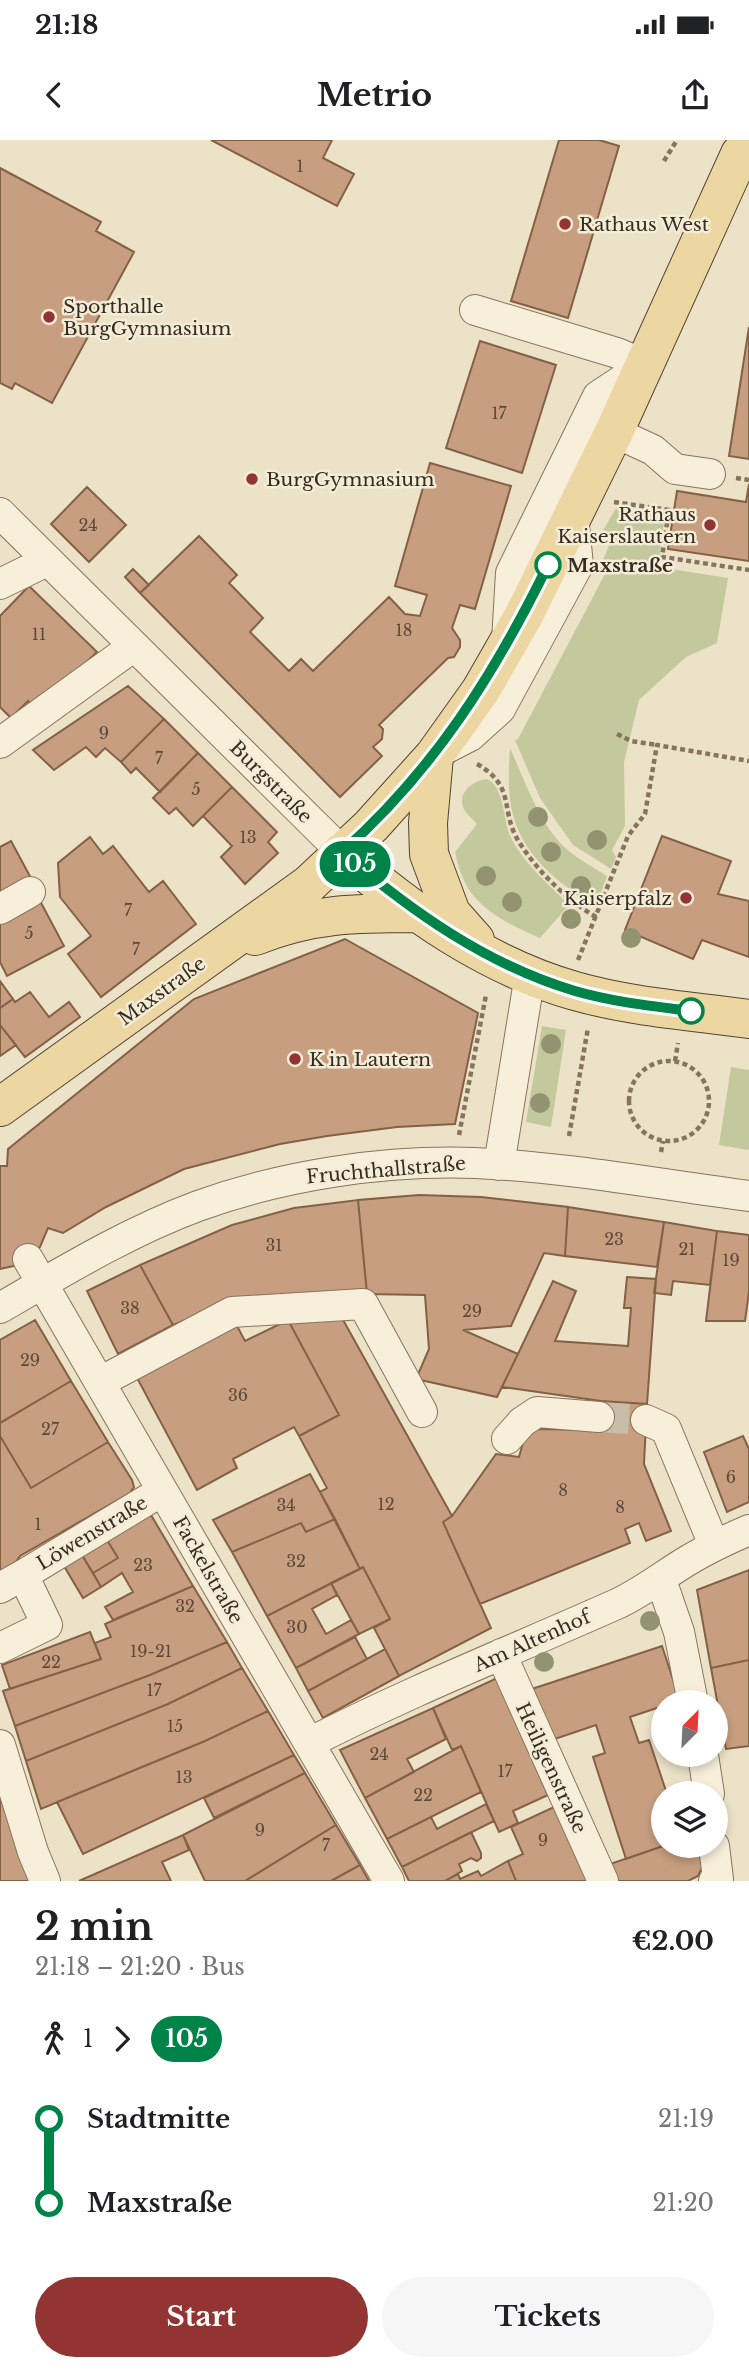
<!DOCTYPE html>
<html lang="en">
<head>
<meta charset="utf-8">
<style>
  :root { --surface:#fff; --page:#f6f6f6; --text:#202124; --muted:#757577; --accent:#913432 }
  body { margin:0; font-family:"Libre Baskerville",serif; background:var(--page); color:var(--text); height:100vh; display:flex; flex-direction:column; font-size:26px; white-space:nowrap }
  * { box-sizing:border-box; margin:0 }
  p { font-size:23px; color:var(--muted) }
  .icon { flex:none; width:38px; height:38px; fill:none; stroke:currentColor; stroke-width:2; stroke-linecap:round; stroke-linejoin:round }
  .map { position:relative; height:1741px; overflow:hidden }
  .drawer { display:flex; flex-direction:column; background:var(--surface); flex:1 }
  .drawer>* { flex:none }
  .badge { padding:0 14px; border-radius:23px; font-size:24px; line-height:46px }
  .needle { width:46px; rotate:24deg }
  .fabs { position:absolute; left:651px; top:1550px; display:grid; gap:14px }
  .fabs a { display:grid; place-items:center; width:77px; height:77px; border-radius:50%; background:var(--surface); box-shadow:0 4px 10px #0003; font-size:35px }
  .map>.badge { position:absolute; translate:-50% -50%; box-shadow:0 0 0 4px #fff }
  .legs { display:flex; align-items:center; gap:10px; height:77px; padding:0 35px; font-size:23px }
  .legs p { margin-inline-start:auto }
  .head { display:flex; align-items:center; justify-content:space-between; height:119px; padding:0 35px }
  h1 { font-size:38px; font-weight:700; line-height:52px }
  .primary-button { display:flex; gap:14px; margin-top:auto; padding:14px 35px }
  .primary-button a { flex:1; height:80px; border-radius:42px; background:var(--accent); color:#fff; font-size:28px; font-weight:700; line-height:80px; text-align:center }
  .primary-button a+a { background:var(--page); color:var(--text) }
  ul { padding:0 35px; list-style:none }
  li { display:flex; align-items:center; gap:24px; height:84px; font-size:26px }
  li i { display:grid; place-items:center; width:10px; height:100%; margin:0 9px; background:currentColor }
  li i::after { content:''; width:18px; height:18px; margin:-9px; border:5px solid; border-radius:50%; background:var(--surface) }
  li p { margin-inline-start:auto }
  li:first-child i { background:linear-gradient(#0000 50%,currentColor 0) }
  li:last-child i { background:linear-gradient(currentColor 50%,#0000 0) }
  .status { display:flex; justify-content:space-between; align-items:center; height:49px; padding:0 35px; background:var(--surface); direction:ltr }
  .status svg { height:19px; fill:currentColor }
  header { display:flex; justify-content:space-between; align-items:center; height:91px; padding:0 35px; background:var(--surface); font-size:32px; font-weight:700 }
  .map>svg:first-child { display:block }
  .green { fill:#c3c99c }
  .building { fill:#c79f80; stroke:#846045; stroke-width:2 }
  .lines { fill:none; stroke-linecap:round; stroke-linejoin:round }
  .minor-tunnel { stroke:#c8bea7; stroke-width:30; stroke-dasharray:30 15; stroke-linecap:butt }
  .minor-casing { stroke:#86745e; stroke-width:32 }
  .major-casing { stroke:#554332; stroke-width:40 }
  .path { stroke:#86745e; stroke-width:4.5; stroke-dasharray:5 3.5; stroke-linecap:butt }
  .minor { stroke:#f7efda; stroke-width:30 }
  .major { stroke:#ecd7a3; stroke-width:38 }
  .tree { fill:#919371 }
  .line-1-casing { stroke:#fff; stroke-width:16 }
  .line-1 { stroke:#008349; stroke-width:10 }
  .poi-dot { fill:#913432; stroke:#f3ecd7; stroke-width:2.5 }
  .stop-1-dot { fill:#fff; stroke:#008349; stroke-width:3.5 }
  .labels { text-anchor:middle; dominant-baseline:central; stroke-width:5; stroke-linejoin:round; paint-order:stroke }
  .number-label { font-size:16px; fill:#5c4939 }
  .poi-label { font-size:19px; fill:#382c21; stroke:#f3ecd7; text-anchor:start }
  .stop-label { font-size:19px; font-weight:bold; fill:#382c21; stroke:#f3ecd7; text-anchor:start }
  .street-label { font-size:19px; fill:#382c21; stroke:#f3ecd7 }
</style>
</head>
<body>
<div class="status"><b>21:18</b><svg viewBox="0 0 49 12"><path d="M0 12V9h3v3zM5 12V6h3v6zM10 12V3h3v9zM15 12V0h3v12zM26 1h20v11H26zM47 4h2v5h-2z"/></svg></div>
<header><svg class="icon" aria-label="back" viewBox="0 0 24 24"><path d="M15 5l-7 7 7 7"/></svg>Metrio<svg class="icon" aria-label="share" viewBox="0 0 24 24"><path d="M12 15V3M7 8l5-5 5 5M5 13v7h14v-7"/></svg></header>
<div class="map">
<svg width="749" height="1741" viewBox="0 0 749 1741">
  <rect width="100%" height="100%" fill="#ece2c8"/>
  <path class="green" d="M 616,368 L 665,374 L 658,427 L 728,438 L 717,503 L 686,517 L 639,560 L 624,622 L 625,686 L 612,710 L 616,717 L 611,729 L 573,705 L 540,658 L 515,600 L 518,599 L 605,434 L 599,430 L 612,398 L 603,391 Z
    M 510,608 C 525,641 541,689 570,712 C 581,721 595,728 607,736 L 597,763 C 579,756 565,747 551,734 C 510,696 506,662 510,608 Z
    M 487,639 C 504,647 503,677 509,693 C 521,722 548,743 569,765 L 540,798 C 511,785 476,770 463,738 C 459,730 457,720 455,712 L 477,684 C 474,680 468,676 465,671 C 455,654 472,641 487,639 Z
    M 542,886 L 566,890 L 551,987 L 526,982 Z
    M 731,927 L 749,930 L 749,1010 L 719,1005 Z"/>
  <path class="building" d="M 211,0 L 332,0 L 323,18 L 354,34 L 337,66 Z
    M 559,0 L 599,0 L 619,6 L 568,178 L 511,161 Z
    M 0,28 L 101,82 L 96,91 L 134,112 L 52,263 L 15,243 L 12,249 L 0,243 Z
    M 749,187 L 749,319 L 729,316 Z
    M 480,201 L 556,225 L 522,333 L 446,308 Z
    M 430,323 L 511,346 L 475,469 L 460,465 L 452,488 L 460,500 L 460,507 L 454,517 L 448,518 L 379,585 L 383,589 L 382,599 L 373,607 L 382,616 L 340,657 L 140,453 L 199,396 L 237,435 L 229,443 L 263,478 L 250,492 L 289,531 L 301,519 L 313,531 L 389,457 L 405,474 L 420,476 L 427,455 L 395,446 Z
    M 749,344 L 749,421 L 668,409 L 677,351 L 746,362 Z
    M 87,347 L 126,385 L 89,422 L 51,384 Z
    M 133,429 L 149,445 L 140,453 L 125,437 Z
    M 29,446 L 97,512 L 37,570 L 28,561 L 11,578 L 0,567 L 0,476 Z
    M 128,546 L 164,579 L 121,622 L 105,608 L 96,617 L 86,607 L 54,630 L 33,610 Z
    M 164,579 L 198,613 L 160,652 L 136,628 L 131,633 L 121,622 Z
    M 198,613 L 232,647 L 193,686 L 176,668 L 169,674 L 153,658 Z
    M 232,647 L 277,692 L 268,702 L 278,713 L 245,744 L 221,717 L 232,706 L 203,676 Z
    M 662,696 L 731,721 L 718,754 L 749,761 L 749,817 L 702,800 L 693,819 L 625,790 Z
    M 90,697 L 103,714 L 113,706 L 149,752 L 163,741 L 196,784 L 101,857 L 68,814 L 91,796 L 60,757 L 58,723 Z
    M 11,701 L 32,740 L 0,758 L 0,707 Z
    M 39,759 L 64,806 L 7,836 L 0,822 L 0,780 Z
    M 345,799 L 478,873 L 455,984 L 397,987 L 327,996 L 280,1004 L 184,1029 L 106,1067 L 63,1093 L 48,1088 L 40,1107 L 28,1119 L 18,1125 L 0,1129 L 0,1026 L 7,1026 L 8,1009 L 194,859 Z
    M 0,841 L 13,859 L 0,868 Z
    M 30,852 L 49,877 L 69,862 L 80,877 L 25,917 L 0,885 L 0,868 L 13,859 L 15,862 Z
    M 0,885 L 16,905 L 0,916 Z
    M 419,1055 L 481,1057 L 568,1067 L 565,1116 L 544,1113 L 511,1186 L 463,1190 L 518,1214 L 497,1257 L 416,1239 L 429,1209 L 425,1155 L 367,1154 L 358,1060 Z
    M 358,1060 L 367,1154 L 233,1162 L 173,1185 L 140,1125 L 232,1085 L 294,1068 Z
    M 568,1067 L 664,1082 L 657,1127 L 565,1116 Z
    M 664,1082 L 717,1091 L 710,1145 L 673,1141 L 671,1155 L 654,1153 Z
    M 717,1091 L 749,1095 L 749,1152 L 745,1181 L 706,1181 Z
    M 140,1125 L 173,1185 L 118,1214 L 87,1151 Z
    M 627,1137 L 656,1139 L 647,1264 L 601,1261 L 502,1247 L 553,1141 L 576,1151 L 555,1201 L 628,1206 L 631,1168 L 624,1168 Z
    M 342,1178 L 452,1376 L 443,1382 L 491,1488 L 399,1536 L 374,1488 L 390,1479 L 363,1427 L 360,1429 L 320,1352 L 327,1348 L 299,1296 L 339,1275 L 288,1180 Z
    M 35,1180 L 71,1241 L 0,1283 L 0,1200 Z
    M 288,1180 L 339,1275 L 299,1296 L 294,1287 L 233,1319 L 237,1328 L 197,1350 L 136,1236 L 235,1182 L 245,1201 Z
    M 71,1241 L 108,1302 L 31,1348 L 0,1296 L 0,1283 Z
    M 601,1261 L 647,1264 L 644,1324 L 671,1391 L 646,1401 L 639,1383 L 625,1389 L 630,1403 L 480,1464 L 443,1382 L 452,1376 L 496,1314 L 519,1317 L 524,1299 L 534,1289 L 598,1290 Z
    M 0,1296 L 31,1348 L 108,1302 L 132,1340 L 134,1347 L 130,1353 L 20,1416 L 14,1425 L 0,1433 Z
    M 743,1296 L 749,1309 L 749,1362 L 727,1372 L 704,1312 Z
    M 310,1334 L 335,1379 L 306,1392 L 301,1383 L 232,1412 L 213,1380 Z
    M 151,1375 L 193,1446 L 113,1480 L 105,1467 L 133,1452 L 122,1433 L 101,1447 L 93,1433 L 118,1418 L 107,1400 Z
    M 335,1379 L 360,1429 L 267,1476 L 232,1412 L 301,1383 L 306,1392 Z
    M 107,1400 L 118,1418 L 93,1433 L 82,1415 Z
    M 82,1415 L 101,1447 L 83,1458 L 64,1426 Z
    M 363,1427 L 390,1479 L 359,1494 L 331,1443 Z
    M 749,1430 L 749,1520 L 711,1528 L 697,1450 Z
    M 331,1443 L 337,1455 L 312,1469 L 326,1494 L 351,1480 L 359,1494 L 296,1528 L 267,1476 Z
    M 193,1446 L 227,1502 L 150,1535 L 15,1586 L 3,1551 L 101,1519 L 95,1503 L 111,1497 L 105,1484 Z
    M 90,1492 L 101,1519 L 10,1549 L 2,1525 Z
    M 355,1497 L 367,1519 L 308,1551 L 296,1528 Z
    M 227,1502 L 242,1528 L 168,1564 L 26,1621 L 15,1586 L 150,1535 Z
    M 662,1506 L 680,1561 L 663,1563 L 663,1566 L 630,1577 L 639,1603 L 649,1600 L 667,1654 L 663,1654 L 663,1706 L 626,1719 L 593,1617 L 605,1613 L 596,1585 L 546,1602 L 529,1550 Z
    M 385,1509 L 399,1536 L 323,1578 L 308,1551 Z
    M 749,1520 L 749,1606 L 726,1609 L 711,1528 Z
    M 242,1528 L 268,1571 L 205,1601 L 41,1669 L 26,1621 L 168,1564 Z
    M 497,1538 L 548,1655 L 513,1671 L 518,1683 L 499,1692 L 461,1606 L 452,1610 L 433,1568 Z
    M 433,1568 L 446,1599 L 407,1619 L 414,1632 L 365,1658 L 340,1610 Z
    M 268,1571 L 294,1615 L 83,1714 L 57,1662 L 205,1601 Z
    M 461,1606 L 481,1652 L 387,1699 L 365,1658 Z
    M 294,1615 L 305,1633 L 214,1678 L 204,1658 Z
    M 305,1633 L 336,1685 L 245,1741 L 205,1741 L 183,1695 Z
    M 0,1652 L 31,1741 L 0,1741 Z
    M 486,1664 L 494,1681 L 402,1727 L 387,1699 L 431,1677 L 437,1689 Z
    M 554,1667 L 588,1741 L 516,1741 L 508,1721 L 523,1714 L 511,1687 Z
    M 336,1685 L 360,1725 L 331,1741 L 245,1741 Z
    M 471,1692 L 481,1713 L 481,1718 L 477,1721 L 471,1718 L 459,1724 L 462,1731 L 445,1741 L 409,1741 L 402,1727 Z
    M 183,1695 L 189,1710 L 162,1722 L 171,1741 L 79,1741 Z
    M 663,1706 L 699,1706 L 705,1722 L 698,1736 L 688,1741 L 618,1741 L 610,1724 Z
    M 508,1721 L 516,1741 L 445,1741 L 458,1734 L 460,1739 L 478,1731 L 481,1736 Z
    M 360,1725 L 369,1741 L 331,1741 Z"/>
  <g class="lines">
    <path class="minor-tunnel" d="M 599,1277 L 646,1280"/>
    <g class="minor-casing">
      <path id="minor" d="M 475,170 L 617,213 L 645,225
        M 614,292 L 653,310 L 675,329 L 710,334
        M 0,373 L 342,712
        M 0,444 L 47,421
        M 507,501 L 511,433 L 598,256 L 645,225
        M 0,603 L 134,506
        M 443,610 L 470,596 L 500,569 L 578,425 L 573,376
        M 0,769 L 30,752
        M 499,1025 L 530,835
        M 28,1119 L 389,1741
        M 0,1168 C 64,1131 128,1092 198,1066 C 284,1035 383,1020 475,1023 C 566,1027 658,1044 749,1056
        M 100,1242 L 232,1172 L 363,1164 L 422,1272
        M 646,1280 L 666,1289 L 714,1405
        M 507,1299 L 522,1282 L 537,1272 L 599,1277
        M 23,1435 L 162,1351
        M 661,1440 L 679,1492 L 693,1563
        M 0,1448 L 23,1435 L 47,1485 L 0,1508
        M 501,1514 L 603,1741
        M 309,1603 C 410,1551 516,1509 619,1463 C 644,1451 664,1435 687,1421 C 707,1409 728,1399 749,1390
        M 0,1605 L 33,1712 L 45,1741
        M 703,1615 L 709,1654
        M 714,1741 L 718,1739 L 714,1706"/>
    </g>
    <g class="major-casing">
      <path id="major" d="M 434,616 L 428,683 L 429,714 L 451,773 L 475,800
        M 342,712 C 410,772 487,826 575,851 C 631,867 691,871 749,879
        M 255,796 C 313,773 357,773 418,773
        M 0,967 L 308,745 L 371,686 L 434,616 L 481,550 L 524,475 L 614,292 L 740,14"/>
    </g>
    <path class="path" d="M 664,21 L 677,0
      M 736,338 L 749,340
      M 614,362 L 669,370 L 662,417 L 749,430
      M 617,594 L 631,601 L 657,605
      M 477,624 C 517,647 499,670 519,702 C 538,732 566,759 596,777
      M 578,820 L 628,696 L 645,674 L 657,605 L 749,621
      M629 961a40 40 0 1 1 80 0a40 40 0 1 1-80 0Z
      M 675,921 L 678,903
      M 459,995 L 486,855
      M 569,996 L 588,888
      M 661,1012 L 663,1001"/>
    <use href="#minor" class="minor"/>
    <use href="#major" class="major"/>
  </g>
  <g class="tree">
    <circle cx="538" cy="677" r="10"/>
    <circle cx="597" cy="700" r="10"/>
    <circle cx="551" cy="712" r="10"/>
    <circle cx="486" cy="736" r="10"/>
    <circle cx="581" cy="746" r="10"/>
    <circle cx="512" cy="762" r="10"/>
    <circle cx="571" cy="779" r="10"/>
    <circle cx="631" cy="798" r="10"/>
    <circle cx="551" cy="904" r="10"/>
    <circle cx="540" cy="963" r="10"/>
    <circle cx="650" cy="1481" r="10"/>
    <circle cx="544" cy="1522" r="10"/>
  </g>
  <g class="lines">
    <g class="line-1-casing">
      <path id="line-1" d="M 548,425 C 494,535 434,630 342,712 C 411,771 487,825 575,851 C 613,862 652,866 691,871"/>
    </g>
    <use href="#line-1" class="line-1"/>
  </g>
  <g class="poi-dot">
    <circle cx="565" cy="84" r="7"/>
    <circle cx="49" cy="177" r="7"/>
    <circle cx="252" cy="339" r="7"/>
    <circle cx="710" cy="385" r="7"/>
    <circle cx="686" cy="758" r="7"/>
    <circle cx="295" cy="919" r="7"/>
  </g>
  <g class="stop-1-dot">
    <circle cx="548" cy="425" r="12"/>
    <circle cx="691" cy="871" r="12"/>
  </g>
  <g class="labels">
    <g class="number-label">
      <text x="300" y="26">1</text>
      <text x="499" y="273">17</text>
      <text x="88" y="385">24</text>
      <text x="404" y="490">18</text>
      <text x="39" y="494">11</text>
      <text x="104" y="593">9</text>
      <text x="159" y="618">7</text>
      <text x="196" y="649">5</text>
      <text x="248" y="697">13</text>
      <text x="128" y="770">7</text>
      <text x="29" y="793">5</text>
      <text x="136" y="809">7</text>
      <text x="614" y="1099">23</text>
      <text x="274" y="1105">31</text>
      <text x="687" y="1109">21</text>
      <text x="731" y="1120">19</text>
      <text x="130" y="1168">38</text>
      <text x="472" y="1171">29</text>
      <text x="30" y="1220">29</text>
      <text x="238" y="1255">36</text>
      <text x="50" y="1289">27</text>
      <text x="731" y="1337">6</text>
      <text x="563" y="1350">8</text>
      <text x="386" y="1364">12</text>
      <text x="286" y="1365">34</text>
      <text x="620" y="1367">8</text>
      <text x="38" y="1384">1</text>
      <text x="296" y="1421">32</text>
      <text x="143" y="1425">23</text>
      <text x="185" y="1466">32</text>
      <text x="297" y="1487">30</text>
      <text x="151" y="1511">19-21</text>
      <text x="51" y="1522">22</text>
      <text x="154" y="1550">17</text>
      <text x="175" y="1586">15</text>
      <text x="379" y="1614">24</text>
      <text x="505" y="1631">17</text>
      <text x="184" y="1637">13</text>
      <text x="423" y="1655">22</text>
      <text x="260" y="1690">9</text>
      <text x="543" y="1700">9</text>
      <text x="326" y="1705">7</text>
    </g>
    <g class="poi-label">
      <text x="579" y="84">Rathaus West</text>
      <text x="63" y="166">Sporthalle<tspan x="63" dy="22">BurgGymnasium</tspan></text>
      <text x="266" y="339">BurgGymnasium</text>
      <text x="696" y="374" text-anchor="end">Rathaus<tspan x="696" dy="22">Kaiserslautern</tspan></text>
      <text x="672" y="758" text-anchor="end">Kaiserpfalz</text>
      <text x="309" y="919">K in Lautern</text>
    </g>
    <g class="stop-label">
      <text x="567" y="425">Maxstraße</text>
    </g>
    <g class="street-label">
      <text transform="translate(271 642) rotate(45)">Burgstraße</text>
      <text transform="translate(162 851) rotate(-36)">Maxstraße</text>
      <text transform="translate(386 1030) rotate(-5)">Fruchthallstraße</text>
      <text transform="translate(92 1393) rotate(-31)">Löwenstraße</text>
      <text transform="translate(208 1430) rotate(60)">Fackelstraße</text>
      <text transform="translate(532 1501) rotate(-24)">Am Altenhof</text>
      <text transform="translate(551 1628) rotate(65)">Heiligenstraße</text>
    </g>
  </g>
</svg>
<div class="fabs">
<a><svg class="needle" viewBox="-14 -14 28 28"><path d="M0-13l5 13h-10z" fill="#e53935"/><path d="M0 13l5-13h-10z" fill="#757577"/></svg></a>
<a><svg class="icon" aria-label="layers" viewBox="0 0 24 24"><path d="M12 4l9 5-9 5-9-5zM3 14l9 5 9-5"/></svg></a>
</div>
<b class="badge" style="left:355px;top:724px;background:#008349;color:#fff">105</b>
</div>
<section class="drawer">
<div class="head"><div><h1>2 min</h1><p>21:18 – 21:20 · Bus</p></div><b>€2.00</b></div>
<div class="legs"><svg class="icon" aria-label="walk" viewBox="0 0 24 24"><circle cx="13" cy="4" r="2"/><path d="M13 8l-2 6 4 7M11 14l-3 7M7 12l3-4h3l4 4"/></svg>1<svg class="icon" aria-label="forward" viewBox="0 0 24 24"><path d="M9 5l7 7-7 7"/></svg><b class="badge" style="background:#008349;color:#fff">105</b></div>
<ul>
<li><i style="color:#008349"></i><b>Stadtmitte</b><p>21:19</p></li>
<li><i style="color:#008349"></i><b>Maxstraße</b><p>21:20</p></li>
</ul>
<div class="primary-button"><a>Start</a><a>Tickets</a></div>
</section>
</body>
</html>
